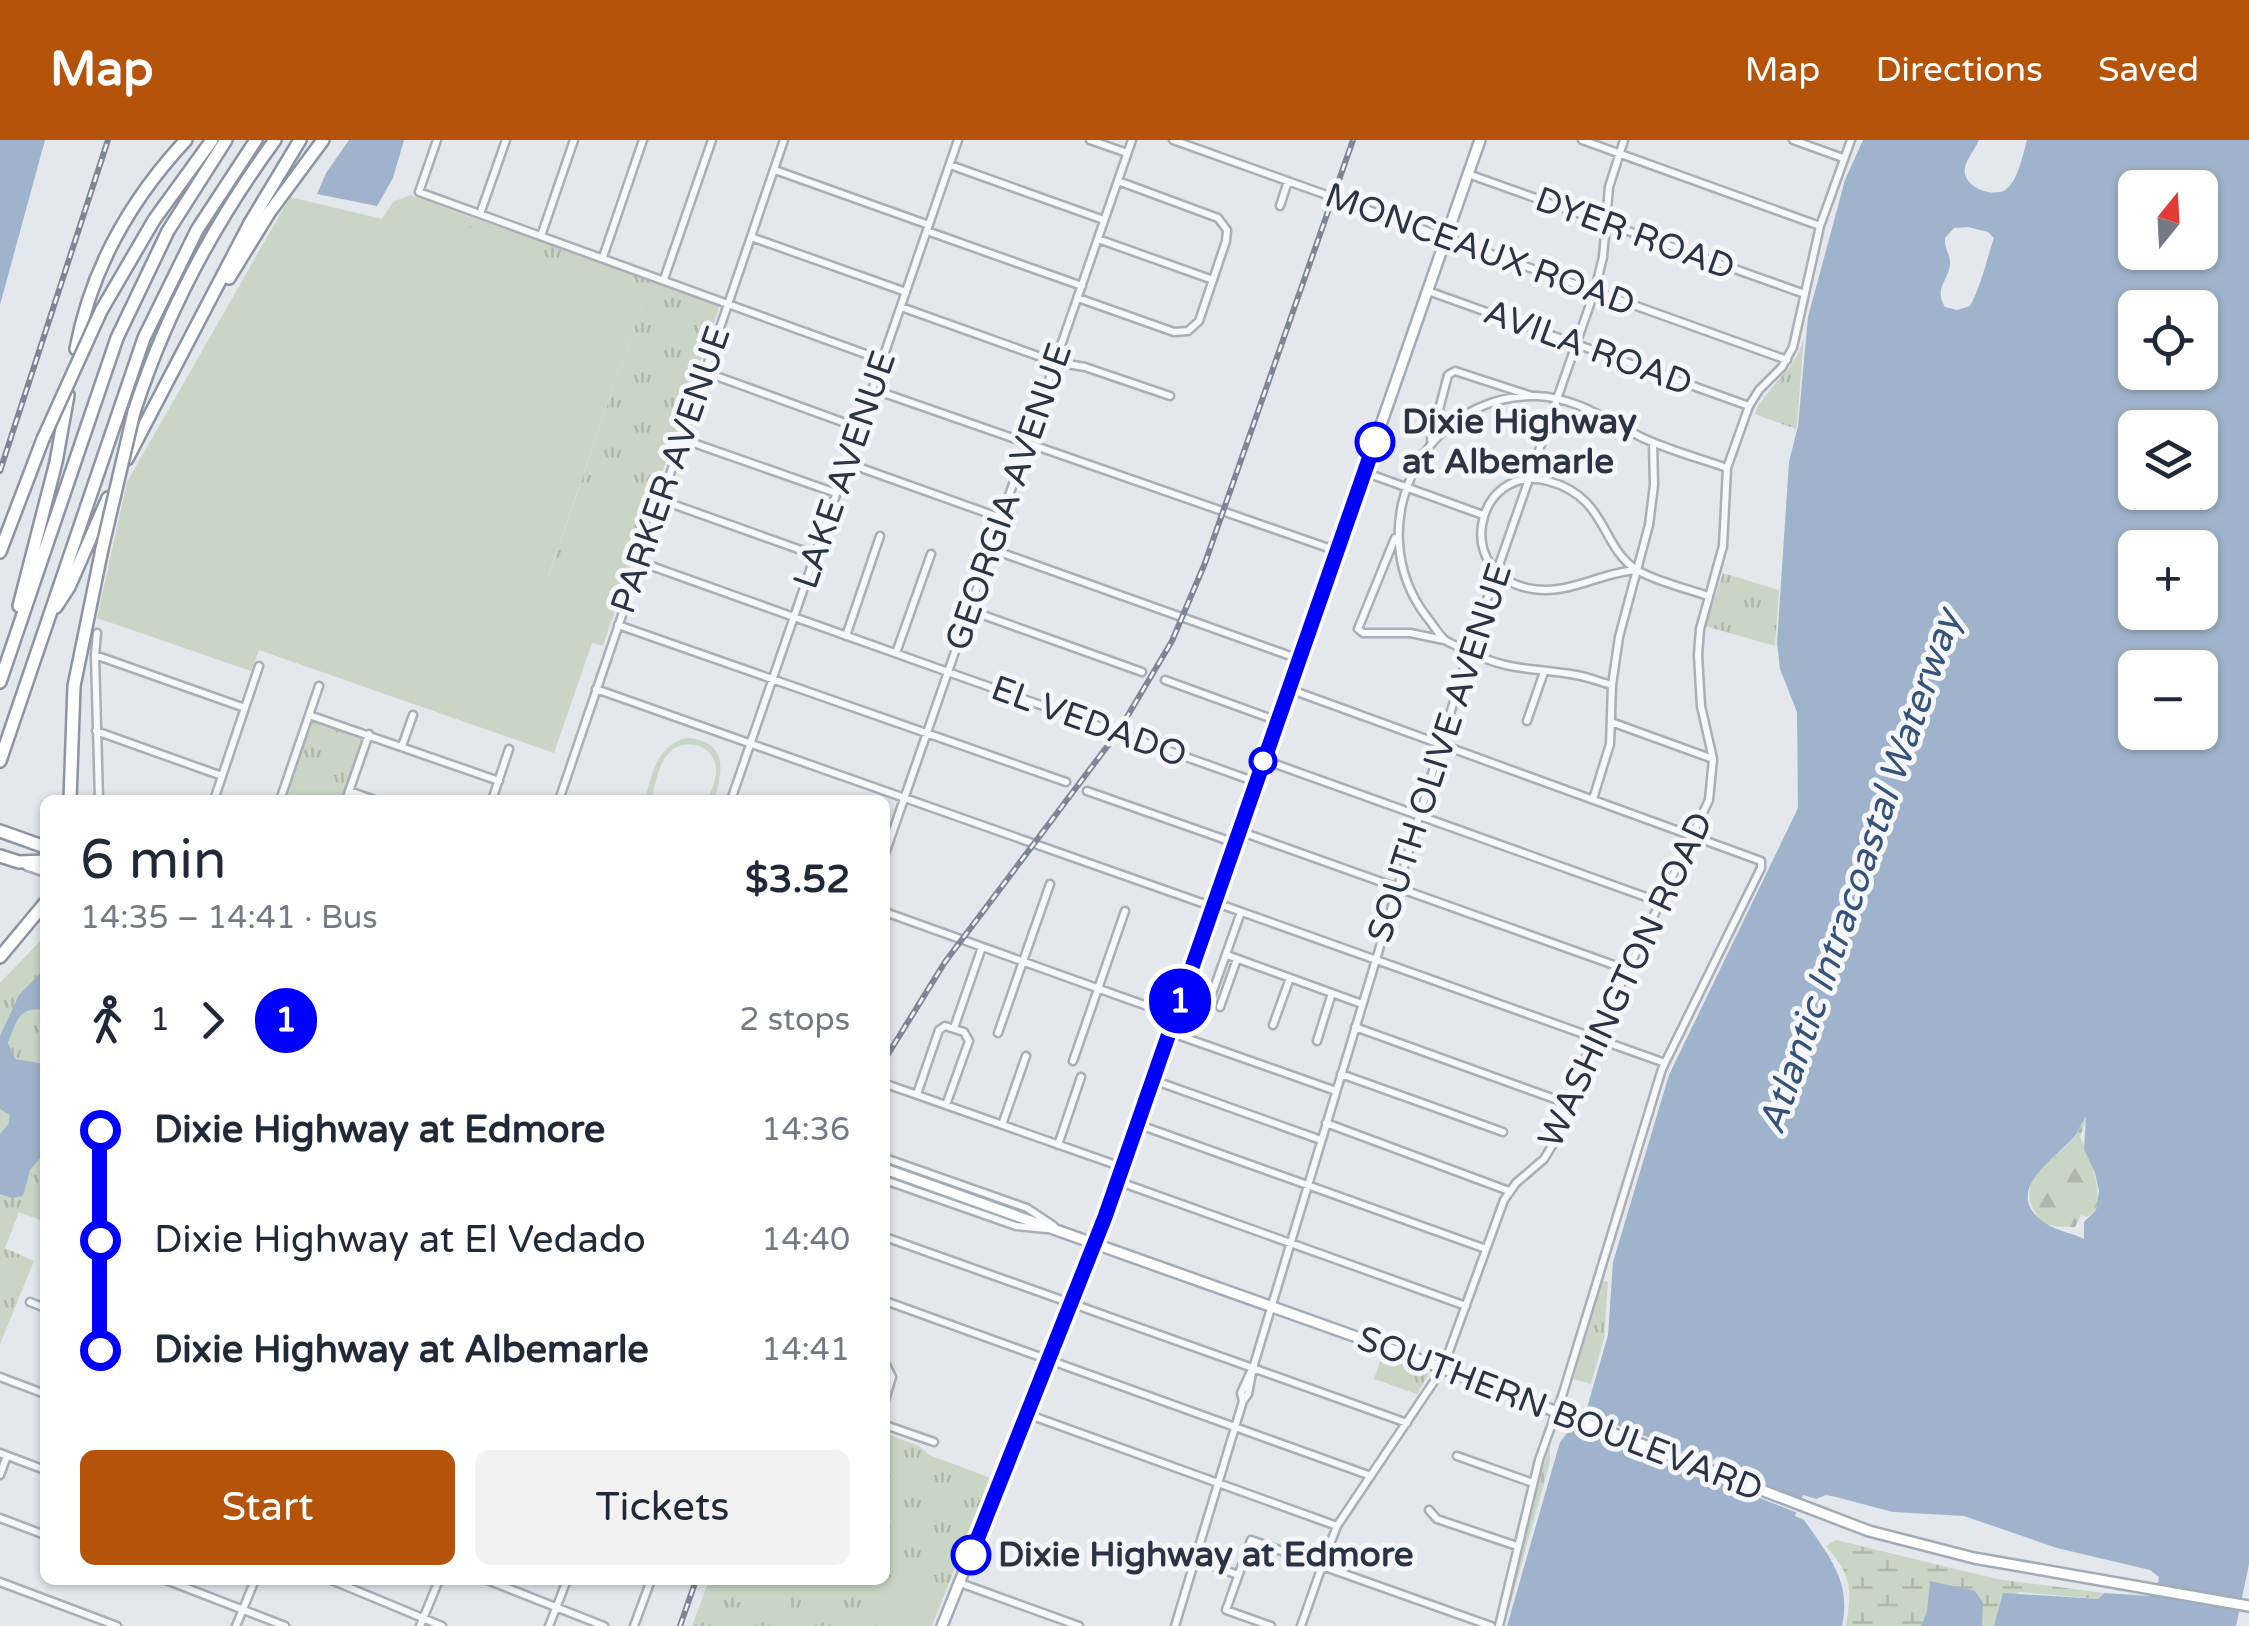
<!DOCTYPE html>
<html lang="en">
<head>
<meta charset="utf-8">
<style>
  :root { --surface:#fff; --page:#f2f2f3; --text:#1f2937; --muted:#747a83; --accent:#b45309 }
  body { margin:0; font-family:"Varela Round",sans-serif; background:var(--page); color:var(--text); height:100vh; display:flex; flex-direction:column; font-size:38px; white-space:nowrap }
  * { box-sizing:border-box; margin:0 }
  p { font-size:32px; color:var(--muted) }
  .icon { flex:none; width:55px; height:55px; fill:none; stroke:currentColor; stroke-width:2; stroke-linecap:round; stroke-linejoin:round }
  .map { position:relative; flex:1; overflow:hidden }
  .panel { position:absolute; left:40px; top:655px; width:850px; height:790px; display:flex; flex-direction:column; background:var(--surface); border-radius:15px; box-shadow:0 2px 8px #0004 }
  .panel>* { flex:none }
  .badge { padding:0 20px; border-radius:32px; font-size:35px; line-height:65px }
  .needle { width:65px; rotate:18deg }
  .tools { position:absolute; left:2118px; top:30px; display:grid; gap:20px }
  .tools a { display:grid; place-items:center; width:100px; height:100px; border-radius:15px; background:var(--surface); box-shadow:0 2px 8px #0004; font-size:50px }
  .map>.badge { position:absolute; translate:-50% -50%; box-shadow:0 0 0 5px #fff }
  .legs { display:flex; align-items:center; gap:15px; height:110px; padding:0 40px; font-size:32px }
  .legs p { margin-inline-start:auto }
  .overview { display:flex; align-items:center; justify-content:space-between; height:170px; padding:0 40px }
  h1 { font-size:55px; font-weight:600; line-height:75px }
  .action { display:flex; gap:20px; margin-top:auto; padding:20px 40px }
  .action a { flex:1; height:115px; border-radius:15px; background:var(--accent); color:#fff; font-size:40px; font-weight:600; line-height:115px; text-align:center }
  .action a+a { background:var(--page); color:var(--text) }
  ul { padding:0 40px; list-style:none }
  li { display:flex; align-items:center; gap:35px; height:110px; font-size:38px }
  li i { display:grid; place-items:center; width:15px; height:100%; margin:0 12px; background:currentColor }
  li i::after { content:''; width:25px; height:25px; margin:-12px; border:8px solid; border-radius:50%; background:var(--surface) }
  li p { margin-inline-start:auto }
  li:first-child i { background:linear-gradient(#0000 50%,currentColor 0) }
  li:last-child i { background:linear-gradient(currentColor 50%,#0000 0) }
  header { display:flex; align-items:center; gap:60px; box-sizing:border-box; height:140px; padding:0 50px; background:var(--accent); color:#fff }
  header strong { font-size:48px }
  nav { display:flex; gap:55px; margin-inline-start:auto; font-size:35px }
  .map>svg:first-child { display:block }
  .grass { fill:url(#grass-tufts) }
  .forest { fill:url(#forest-firs) }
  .wetland { fill:url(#wetland-marsh) }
  .pitch { fill:#c9d6c5 }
  .water { fill:#9fb4cc; fill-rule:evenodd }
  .pier { fill:#e4e7ec }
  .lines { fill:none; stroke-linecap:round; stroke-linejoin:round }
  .minor-casing { stroke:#a9aeb7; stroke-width:11 }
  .major-casing { stroke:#a3abb8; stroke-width:14 }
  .highway-casing { stroke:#8b94a3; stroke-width:16 }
  .minor { stroke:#f7f8fa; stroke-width:6 }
  .major { stroke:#fff; stroke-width:9 }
  .highway { stroke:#fff; stroke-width:11 }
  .rail-casing { stroke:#7d8696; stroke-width:6 }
  .rail { stroke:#f4f6f9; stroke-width:2.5; stroke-dasharray:8; stroke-linecap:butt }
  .highway-bridge-casing { stroke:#8b94a3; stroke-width:16; stroke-linecap:butt }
  .highway-bridge { stroke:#fff; stroke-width:11 }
  .line-1-casing { stroke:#fff; stroke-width:22 }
  .line-1 { stroke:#00f; stroke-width:15 }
  .stop-1-dot { fill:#fff; stroke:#00f; stroke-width:5 }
  .labels { text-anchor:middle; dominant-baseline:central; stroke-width:10; stroke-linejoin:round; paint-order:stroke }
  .street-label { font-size:35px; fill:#2b3445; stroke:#f4f6f9 }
  .stop-label { font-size:35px; font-weight:bold; fill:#2b3445; stroke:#f4f6f9; text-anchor:start }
  .water-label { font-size:38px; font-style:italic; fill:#34527a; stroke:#f4f6f9 }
</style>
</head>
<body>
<header>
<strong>Map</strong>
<nav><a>Map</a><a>Directions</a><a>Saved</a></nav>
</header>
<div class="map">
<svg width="2249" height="1486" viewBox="0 0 2249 1486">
  <defs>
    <pattern id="grass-tufts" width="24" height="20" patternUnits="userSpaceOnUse" patternTransform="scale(2.5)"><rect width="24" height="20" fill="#c9d6c5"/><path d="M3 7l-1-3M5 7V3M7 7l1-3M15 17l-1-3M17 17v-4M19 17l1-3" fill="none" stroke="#adb8ab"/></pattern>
    <pattern id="forest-firs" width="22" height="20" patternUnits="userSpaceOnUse" patternTransform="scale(2.5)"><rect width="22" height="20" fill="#c9d6c5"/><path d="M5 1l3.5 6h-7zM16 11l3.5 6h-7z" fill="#adb8ab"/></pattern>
    <pattern id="wetland-marsh" width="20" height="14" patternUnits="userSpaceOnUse" patternTransform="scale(2.5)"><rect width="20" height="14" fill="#c9d6c5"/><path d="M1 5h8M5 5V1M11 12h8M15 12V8" fill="none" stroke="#adb8ab"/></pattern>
  </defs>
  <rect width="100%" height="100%" fill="#e4e7ec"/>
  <path class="grass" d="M 473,78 L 717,161 L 719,168 L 618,462 L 548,438 L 643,161 L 469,89 Z
    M 1804,197 L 1797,284 L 1796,289 L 1755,274 C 1768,243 1795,233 1804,197 Z
    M 1723,433 L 1779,450 L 1775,506 L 1705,486 Z
    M 312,581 L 363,596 L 343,660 L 283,660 Z
    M 45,796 L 45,1082 L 19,1072 L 5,1108 L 34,1121 L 0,1204 L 0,843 Z
    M 1602,1141 L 1608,1142 L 1604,1198 L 1591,1244 L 1573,1239 Z
    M 1382,1216 L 1429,1234 L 1417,1254 L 1374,1239 Z
    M 885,1293 L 919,1306 L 929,1315 L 991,1338 L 932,1486 L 692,1486 L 709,1440 L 885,1440 Z
    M 1550,1306 L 1550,1322 L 1505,1483 L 1536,1347 Z"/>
  <path class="forest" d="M 2088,975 L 2080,997 C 2090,1017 2102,1045 2096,1070 L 2087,1077 L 2081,1075 L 2075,1087 C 2059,1087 2044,1088 2035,1072 C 2013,1035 2059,1019 2076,995 C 2080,989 2081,982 2088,975 Z"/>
  <path class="wetland" d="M 1836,1400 L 1997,1439 L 2103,1453 L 2098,1459 L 2019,1452 L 1994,1486 L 1982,1486 L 1930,1442 L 1927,1471 L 1921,1486 L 1846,1486 C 1852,1448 1852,1436 1826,1406 Z"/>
  <path class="pitch" d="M 410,55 L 473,78 L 469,89 L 637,149 L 643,161 L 548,437 L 553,439 L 585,347 L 641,367 L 609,458 L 618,462 L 603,506 L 592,503 L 554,613 L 259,510 L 251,531 L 97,478 L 127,342 L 290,57 L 382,79 L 393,62 Z
    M 686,598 C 727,600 724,630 714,660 L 708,660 C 711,651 717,639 716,629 C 715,604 683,596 668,614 C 658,625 655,646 651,660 L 645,660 C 652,633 657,606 686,598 Z
    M 885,1435 L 932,1451 L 920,1486 L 878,1486 L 864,1481 L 878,1440 L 885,1440 Z
    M 744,1440 L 797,1440 L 786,1474 L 779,1477 L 734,1460 Z"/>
  <path class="water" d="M 0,0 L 45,0 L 0,165 Z
    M 349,0 L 404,0 L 393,38 L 377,66 L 317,54 L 326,33 Z
    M 1863,0 L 1979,0 C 1975,9 1966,20 1965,28 C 1961,46 1992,58 2005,50 C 2018,42 2023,14 2027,0 L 2249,0 L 2249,1424 L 2236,1486 L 1994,1486 L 2003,1453 L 2098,1459 L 2104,1453 L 2151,1456 L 2156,1453 L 2159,1437 L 2150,1430 L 2057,1408 L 1964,1376 L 1893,1372 L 1836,1357 L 1826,1355 L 1816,1359 L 1803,1355 L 1795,1376 L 1804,1380 C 1828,1415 1852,1441 1842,1486 L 1507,1486 L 1560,1302 L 1570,1289 L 1580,1292 L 1608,1195 L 1613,1122 L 1669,935 L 1798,668 L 1797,572 L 1780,529 L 1777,503 L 1789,322 L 1798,286 L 1808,177 L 1845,40 ZM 2135,48 L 2200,48 L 2200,112 L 2135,112 ZM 1968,87 L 1988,92 L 1994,98 C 1986,121 1982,144 1970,166 L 1957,170 L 1945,167 C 1934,148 1947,143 1950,125 C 1951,114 1944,109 1945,98 L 1954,88 ZM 2135,168 L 2200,168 L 2200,232 L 2135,232 ZM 2135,288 L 2200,288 L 2200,352 L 2135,352 ZM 2135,408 L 2200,408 L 2200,472 L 2135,472 ZM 2135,528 L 2200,528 L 2200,592 L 2135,592 ZM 2086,977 L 2084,1009 L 2095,1033 L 2099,1051 L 2096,1070 L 2084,1082 L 2084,1099 C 2072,1093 2058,1091 2047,1084 C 1998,1053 2055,1019 2074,997 C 2079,991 2081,983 2086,977 Z
    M 45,828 L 45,870 C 18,866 17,881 8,903 L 15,919 L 45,924 L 45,978 L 42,982 L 45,1012 L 30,1030 L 23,1056 L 12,1058 L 0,1054 L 0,994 L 9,983 L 10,975 L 0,969 L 0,896 L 19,855 Z
    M 1930,1441 L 1975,1451 L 1983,1463 L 1982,1486 L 1921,1486 L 1927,1471 Z"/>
  <path class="pier" d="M 1586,1273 L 1668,1305 L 1676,1301 L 1678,1310 L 1710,1323 L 1718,1316 L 1721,1327 L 1803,1359 L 1798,1373 L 1716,1341 L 1704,1340 L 1704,1337 L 1663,1324 L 1580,1290 Z"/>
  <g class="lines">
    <g class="minor-casing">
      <path id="minor" d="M 437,0 L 419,52 L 882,220
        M 1090,0 L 1127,13
        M 1173,0 L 1787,220
        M 1582,0 L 1820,86
        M 1793,0 L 1843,18
        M 950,25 L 1104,80
        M 775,30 L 929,85
        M 1468,34 L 1802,153
        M 1280,66 L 1288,41
        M 480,74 L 506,0
        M 927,91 L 1082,146
        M 541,96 L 574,0
        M 751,97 L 906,152
        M 1098,99 L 1213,140
        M 603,117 L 643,0
        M 664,139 L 712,0
        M 1428,151 L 1749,266
        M 1078,158 L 1174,192 L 1188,191 L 1199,181 L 1226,101 L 1227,90 L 1218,78 L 1118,41
        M 901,167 L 1055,222 L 1085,227 L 1170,256
        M 705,232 L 859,288
        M 872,249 L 1337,411
        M 682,299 L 836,353
        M 1431,300 L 1448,235 L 1455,231 L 1532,256
        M 847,323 L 1001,378
        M 1364,332 L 1483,375
        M 661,360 L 815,415
        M 1395,398 L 1358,489 L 1363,493 L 1410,493 L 1444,500
        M 991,409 L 1299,519
        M 640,422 L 1256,642
        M 1637,430 C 1601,432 1570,455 1533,449 C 1450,436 1476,322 1548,341 C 1608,357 1600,407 1637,430 C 1657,442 1686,448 1708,456
        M 969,470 L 1142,532
        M 618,485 L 1066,642
        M 97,493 L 95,515 L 99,660
        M 846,496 L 880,396
        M 896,513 L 931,414
        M 95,515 L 245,568
        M 1165,540 L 1278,581
        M 1612,545 C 1600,542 1588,537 1576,535 C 1532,527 1508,532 1466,510 C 1459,507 1451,504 1445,500 C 1438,494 1432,483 1426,476 C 1359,387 1423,254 1536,256 C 1575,257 1607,280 1641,297 C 1668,310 1699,318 1727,328
        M 596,549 L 1202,763 L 1225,766 L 1665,923
        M 1289,549 L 1761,721 L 1761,728 L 1662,929 L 1563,1253 L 1539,1320 L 1499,1486
        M 309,575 L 499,641
        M 1527,581 L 1544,532
        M 1611,582 L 1713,619
        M 96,591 L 222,636
        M 402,606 L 413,575
        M 1264,620 L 1660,762
        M 349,651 L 375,660
        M 1087,651 L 1235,703
        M 1593,659 L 1610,604 L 1612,545 L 1619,497 L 1649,385 L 1654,345 L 1653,302
        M 214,660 L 259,526
        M 280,660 L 319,546
        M 346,660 L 369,594
        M 492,660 L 509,609
        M 559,660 L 784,0
        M 731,660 L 958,0
        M 1239,691 L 1628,830
        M 885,714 L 1132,0
        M 885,772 L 1175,876
        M 1227,815 L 1362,864
        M 1208,865 L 1241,772
        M 1220,867 L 1237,819
        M 1273,885 L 1290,838
        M 1355,887 L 1566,963
        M 954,888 L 982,807
        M 1169,892 L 1336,951
        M 998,893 L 1050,744
        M 1317,901 L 1332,853
        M 1073,921 L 1125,771
        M 1341,934 L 1503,992
        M 1153,940 L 1321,1000
        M 886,944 L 1122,1027
        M 917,954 L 939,890 L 945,886 L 964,892 L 969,901 L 946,965
        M 1326,983 L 1509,1051
        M 1137,984 L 1486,1109
        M 1002,985 L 1026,916
        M 1058,1005 L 1081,937
        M 885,1018 L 1027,1068 L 1054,1086
        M 885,1040 L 1016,1086 L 1046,1089
        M 1117,1041 L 1466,1166
        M 885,1097 L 1407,1283
        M 885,1161 L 1371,1336
        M 30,1162 L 45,1168
        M 885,1223 L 892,1237 L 885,1260
        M 0,1237 L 45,1254
        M 1243,1261 L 1241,1253 L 1252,1229
        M 1027,1274 L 1337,1386
        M 885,1285 L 934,1302
        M 0,1313 L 45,1330
        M 1457,1316 L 1533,1343
        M 0,1335 L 7,1316
        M 1429,1370 L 1437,1379 L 1517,1406
        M 0,1378 L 45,1395
        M 1195,1419 L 1238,1435
        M 1323,1422 L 1337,1386 L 1443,1228 L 1504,1060 L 1516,1043 L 1544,1019 L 1553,1004 L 1573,945 L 1709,660 L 1713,619 L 1701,566 L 1698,515 L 1700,489 L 1723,406 L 1727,328 L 1749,266 L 1759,250 L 1782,227 L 1793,207 L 1820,86 L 1851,0
        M 1325,1427 L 1491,1486
        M 166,1440 L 285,1486
        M 331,1440 L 442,1486
        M 487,1440 L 604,1486
        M 0,1442 L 117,1486
        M 960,1443 L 1079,1486
        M 236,1486 L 255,1440
        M 420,1486 L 439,1440
        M 549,1486 L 567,1440
        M 634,1486 L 651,1440
        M 1175,1486 L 1243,1261 L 1248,1254 L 1253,1228 L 1469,511 L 1595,150 L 1603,117 L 1609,47 L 1624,0
        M 1271,1486 L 1226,1470 L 1251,1400 L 1318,1424
        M 1301,1486 L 1321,1429"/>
    </g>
    <g class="major-casing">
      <path id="major" d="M 27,725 L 45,731
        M 885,1029 L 1410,1216 L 1869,1391 L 1974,1418 L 2249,1466
        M 942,1486 L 1105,1078 L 1480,0"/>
    </g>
    <g class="highway-casing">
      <path id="highway" d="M 229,138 L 269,73 L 323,0
        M 101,171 L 154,80 L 212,0
        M 76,209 C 91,129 131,59 186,0
        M 134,272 C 166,173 214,83 275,0
        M 127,319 L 250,83 L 300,0
        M 0,412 L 43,299
        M 19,466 L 56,322 L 68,255
        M 56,467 L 69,447 L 108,358
        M 0,542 L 117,198 L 168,91 L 226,0
        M 0,621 L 144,198 L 197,90 L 256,0
        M 70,660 L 74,546 L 102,409
        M 0,691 L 45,707
        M 0,716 L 19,722 L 45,721
        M 0,817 L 45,763"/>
    </g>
    <use href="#minor" class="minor"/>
    <use href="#major" class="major"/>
    <use href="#highway" class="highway"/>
    <g class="rail-casing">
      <path id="rail" d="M 0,331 L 108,0
        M 885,919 L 945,822 L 1118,592 L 1172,501 L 1205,423 L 1353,0
        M 680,1486 L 696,1440"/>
    </g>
    <use href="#rail" class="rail"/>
    <g class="highway-bridge-casing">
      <path id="highway-bridge" d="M 43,299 L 101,171
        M 102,409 L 134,272"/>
    </g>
    <use href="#highway-bridge" class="highway-bridge"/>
  </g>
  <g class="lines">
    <g class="line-1-casing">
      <path id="line-1" d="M 971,1415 L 1105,1077 L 1375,302"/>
    </g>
    <use href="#line-1" class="line-1"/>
  </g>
  <g class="stop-1-dot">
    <circle cx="1375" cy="302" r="18"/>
    <circle cx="1263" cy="621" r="12"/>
    <circle cx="971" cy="1415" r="18"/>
  </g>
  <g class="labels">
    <g class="street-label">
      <text transform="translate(1635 94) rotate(20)">DYER ROAD</text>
      <text transform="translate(1480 110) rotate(20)">MONCEAUX ROAD</text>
      <text transform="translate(1588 208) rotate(20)">AVILA ROAD</text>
      <text transform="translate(671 330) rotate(-71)">PARKER AVENUE</text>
      <text transform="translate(845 330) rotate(-71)">LAKE AVENUE</text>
      <text transform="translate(1009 357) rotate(-71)">GEORGIA AVENUE</text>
      <text transform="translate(1089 582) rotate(20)">EL VEDADO</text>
      <text transform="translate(1440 613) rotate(-72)">SOUTH OLIVE AVENUE</text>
      <text transform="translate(1626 840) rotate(-65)">WASHINGTON ROAD</text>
      <text transform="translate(1560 1274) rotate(21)">SOUTHERN BOULEVARD</text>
    </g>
    <g class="stop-label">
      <text x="1402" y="282">Dixie Highway<tspan x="1402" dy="40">at Albemarle</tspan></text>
      <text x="998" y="1415">Dixie Highway at Edmore</text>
    </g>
    <g class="water-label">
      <text transform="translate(1860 732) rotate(-71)">Atlantic Intracoastal Waterway</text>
    </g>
  </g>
</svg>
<div class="tools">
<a><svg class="needle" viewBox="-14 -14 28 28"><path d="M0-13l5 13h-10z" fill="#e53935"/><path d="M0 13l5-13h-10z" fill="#747a83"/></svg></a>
<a><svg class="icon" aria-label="locate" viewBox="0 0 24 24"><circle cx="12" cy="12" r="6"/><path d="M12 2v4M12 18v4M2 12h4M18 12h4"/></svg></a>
<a><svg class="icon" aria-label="layers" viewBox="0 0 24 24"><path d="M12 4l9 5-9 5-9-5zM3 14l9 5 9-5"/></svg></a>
<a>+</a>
<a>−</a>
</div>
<b class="badge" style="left:1180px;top:861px;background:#00f;color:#fff">1</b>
<section class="panel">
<div class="overview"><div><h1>6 min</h1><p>14:35 – 14:41 · Bus</p></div><b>$3.52</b></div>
<div class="legs"><svg class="icon" aria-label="walk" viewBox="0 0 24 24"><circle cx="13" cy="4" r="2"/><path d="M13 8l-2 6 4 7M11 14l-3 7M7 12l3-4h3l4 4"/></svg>1<svg class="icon" aria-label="forward" viewBox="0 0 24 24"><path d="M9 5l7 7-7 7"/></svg><b class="badge" style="background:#00f;color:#fff">1</b><p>2 stops</p></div>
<ul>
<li><i style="color:#00f"></i><b>Dixie Highway at Edmore</b><p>14:36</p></li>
<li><i style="color:#00f"></i><span>Dixie Highway at El Vedado</span><p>14:40</p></li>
<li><i style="color:#00f"></i><b>Dixie Highway at Albemarle</b><p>14:41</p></li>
</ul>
<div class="action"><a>Start</a><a>Tickets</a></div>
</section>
</div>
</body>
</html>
